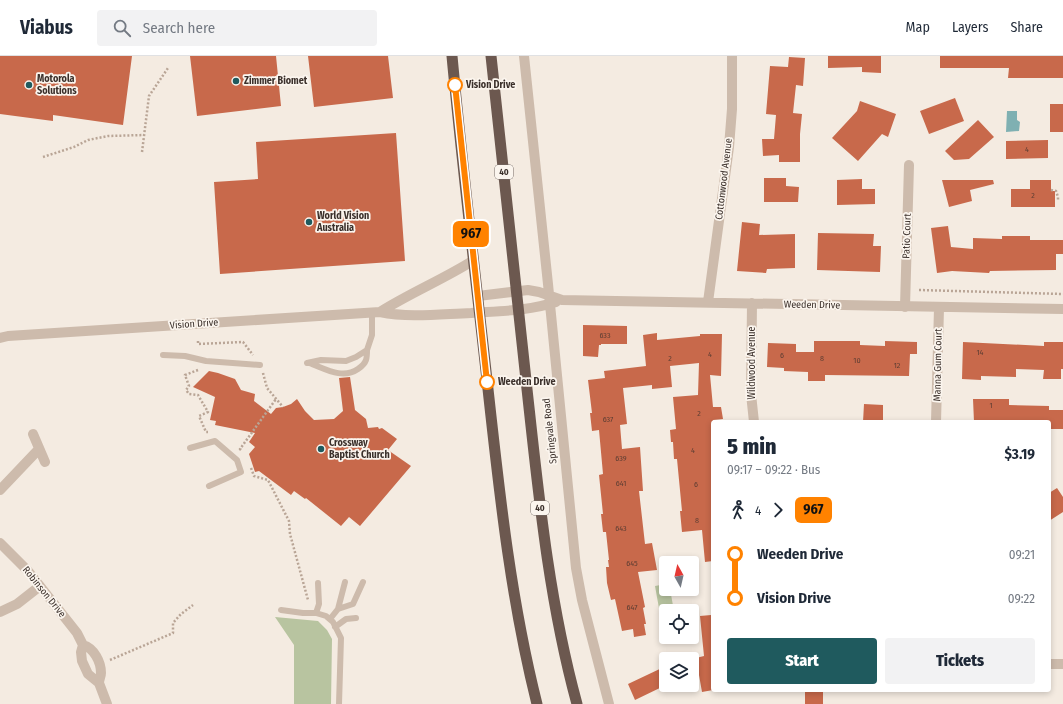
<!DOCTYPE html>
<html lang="en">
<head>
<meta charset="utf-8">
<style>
  :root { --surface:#fff; --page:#f2f2f3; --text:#1f2937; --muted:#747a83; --line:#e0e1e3; --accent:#1f5a5e }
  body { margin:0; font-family:"Fira Sans Condensed",sans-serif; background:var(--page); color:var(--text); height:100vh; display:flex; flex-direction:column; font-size:15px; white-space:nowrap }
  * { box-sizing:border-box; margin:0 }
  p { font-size:13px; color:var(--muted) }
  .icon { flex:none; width:22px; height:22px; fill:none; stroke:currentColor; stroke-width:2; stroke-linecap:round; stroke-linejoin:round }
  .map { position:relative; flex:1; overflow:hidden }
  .side { position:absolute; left:711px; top:364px; width:340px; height:272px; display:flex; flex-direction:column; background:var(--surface); border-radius:4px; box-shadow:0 2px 6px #0003 }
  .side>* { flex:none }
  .badge { padding:0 8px; border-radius:6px; font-size:14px; line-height:26px }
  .needle { width:26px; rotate:352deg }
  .controls { position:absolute; left:659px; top:500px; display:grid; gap:8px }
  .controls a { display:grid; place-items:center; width:40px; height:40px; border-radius:4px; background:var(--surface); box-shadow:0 2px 6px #0003; font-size:20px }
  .map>.badge { position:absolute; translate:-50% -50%; box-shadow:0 0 0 2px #fff }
  .legs { display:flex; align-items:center; gap:6px; height:44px; padding:0 16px; font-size:13px }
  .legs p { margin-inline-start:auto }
  .summary { display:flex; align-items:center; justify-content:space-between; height:68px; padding:0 16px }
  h1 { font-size:22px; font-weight:800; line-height:30px }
  .primary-button { display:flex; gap:8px; margin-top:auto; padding:8px 16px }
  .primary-button a { flex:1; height:46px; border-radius:4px; background:var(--accent); color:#fff; font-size:16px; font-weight:800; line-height:46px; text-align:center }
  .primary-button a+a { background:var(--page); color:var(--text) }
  ul { padding:0 16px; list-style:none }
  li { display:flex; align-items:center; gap:14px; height:44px; font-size:15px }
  li i { display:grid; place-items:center; width:6px; height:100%; margin:0 5px; background:currentColor }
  li i::after { content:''; width:10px; height:10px; margin:-5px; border:3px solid; border-radius:50%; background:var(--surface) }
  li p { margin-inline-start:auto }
  li:first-child i { background:linear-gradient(#0000 50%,currentColor 0) }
  li:last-child i { background:linear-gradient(currentColor 50%,#0000 0) }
  header { display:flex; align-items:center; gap:24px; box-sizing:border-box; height:56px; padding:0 20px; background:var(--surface); border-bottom:1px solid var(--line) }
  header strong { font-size:19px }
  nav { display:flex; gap:22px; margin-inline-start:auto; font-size:14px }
  .search { width:280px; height:36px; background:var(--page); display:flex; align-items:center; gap:10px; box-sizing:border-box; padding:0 14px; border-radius:4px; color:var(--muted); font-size:15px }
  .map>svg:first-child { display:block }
  .green { fill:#b8c4a0 }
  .water { fill:#7fb0b2 }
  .building { fill:#c8694b }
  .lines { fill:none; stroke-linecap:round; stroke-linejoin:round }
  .path { stroke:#b9a596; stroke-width:2.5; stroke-dasharray:2 2; stroke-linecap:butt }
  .service { stroke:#cdbbac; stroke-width:6 }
  .minor { stroke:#cdbbac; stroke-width:10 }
  .trunk { stroke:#6c584f; stroke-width:11 }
  .line-1-casing { stroke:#fff; stroke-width:9 }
  .line-1 { stroke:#ff8200; stroke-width:6 }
  .poi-dot { fill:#1f5a5e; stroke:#fbf5ee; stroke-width:1.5 }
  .stop-1-dot { fill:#fff; stroke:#ff8200; stroke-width:2 }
  .labels { text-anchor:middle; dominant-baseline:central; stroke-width:3.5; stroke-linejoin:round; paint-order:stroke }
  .number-label { font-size:8px; fill:#5e3e33 }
  .shield { fill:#fbf5ee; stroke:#756b66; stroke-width:1 }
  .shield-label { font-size:9px; font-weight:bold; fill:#3b302b }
  .poi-label { font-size:10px; font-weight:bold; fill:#3b302b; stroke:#fbf5ee; text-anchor:start }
  .stop-label { font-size:10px; font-weight:bold; fill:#3b302b; stroke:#fbf5ee; text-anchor:start }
  .street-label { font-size:10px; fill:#3b302b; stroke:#fbf5ee }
</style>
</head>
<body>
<header>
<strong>Viabus</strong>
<div class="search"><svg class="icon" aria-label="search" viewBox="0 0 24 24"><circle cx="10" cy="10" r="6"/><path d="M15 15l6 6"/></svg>Search here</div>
<nav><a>Map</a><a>Layers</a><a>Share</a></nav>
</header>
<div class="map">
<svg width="1063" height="648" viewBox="0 0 1063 648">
  <rect width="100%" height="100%" fill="#f4ebe1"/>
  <path class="green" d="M 666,528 L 666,533 L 670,533 L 674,555 L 666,555 L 666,557 L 660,558 L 655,530 Z
    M 275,561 L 318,565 L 327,574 L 332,583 L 331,648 L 294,648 L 294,589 Z"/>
  <path class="water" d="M 1007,55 L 1017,55 L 1017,64 L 1020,66 L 1019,75 L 1006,76 Z"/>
  <path class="building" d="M 0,0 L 132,0 L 123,69 L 53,59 L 53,65 L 0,58 Z
    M 190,0 L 276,0 L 281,50 L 197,60 Z
    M 308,0 L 388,0 L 393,42 L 314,51 Z
    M 828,0 L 881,0 L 881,17 L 862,16 L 862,11 L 828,12 Z
    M 940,0 L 1063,0 L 1063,22 L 1008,22 L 1009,12 L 940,12 Z
    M 789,1 L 805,2 L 803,30 L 796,29 L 793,57 L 802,58 L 800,78 L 800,106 L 779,106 L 779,99 L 763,100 L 762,83 L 774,83 L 776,59 L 766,58 L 770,10 L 788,11 Z
    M 955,42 L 964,65 L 929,78 L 920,55 Z
    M 860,45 L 896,58 L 888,81 L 882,78 L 858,105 L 832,82 L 857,55 Z
    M 1050,48 L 1063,48 L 1063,76 L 1050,76 Z
    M 978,64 L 994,81 L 969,103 L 954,104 L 945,95 Z
    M 396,77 L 405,205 L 220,218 L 214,126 L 258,123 L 256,86 Z
    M 1048,84 L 1048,102 L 1006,103 L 1006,85 Z
    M 764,122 L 786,122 L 786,130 L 799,131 L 798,146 L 764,146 Z
    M 862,123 L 862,133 L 875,133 L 875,148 L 837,149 L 837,124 Z
    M 942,124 L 993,124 L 994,128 L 970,134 L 972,145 L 949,151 Z
    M 1030,124 L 1051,124 L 1051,135 L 1055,135 L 1055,151 L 1011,151 L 1011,133 L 1030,133 Z
    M 742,166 L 760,168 L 759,179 L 795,178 L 795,212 L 767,213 L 766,217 L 737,215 Z
    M 948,170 L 951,191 L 973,193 L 973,182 L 1002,183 L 1002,180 L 1030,180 L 1030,184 L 1063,184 L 1063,198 L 1056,198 L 1056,214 L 990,215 L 989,217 L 952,215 L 937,217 L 931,172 Z
    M 818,177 L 874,178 L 873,190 L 881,190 L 880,216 L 817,214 Z
    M 583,269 L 627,270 L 627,288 L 601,288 L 601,289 L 599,289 L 598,301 L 583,300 Z
    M 657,277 L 657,284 L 700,280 L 700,278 L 722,278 L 721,320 L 710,319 L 713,351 L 721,351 L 723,363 L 713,364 L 713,505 L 705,506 L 702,474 L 682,476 L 680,455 L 682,455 L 677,403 L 674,403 L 673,386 L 671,386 L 670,374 L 676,373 L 673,341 L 698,339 L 699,307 L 670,310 L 672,331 L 652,333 L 652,329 L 623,332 L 627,368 L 620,369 L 622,393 L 640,391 L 643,435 L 639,435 L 645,488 L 652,487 L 657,514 L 638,516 L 645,551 L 643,552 L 646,568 L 644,568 L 646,579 L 634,581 L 633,573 L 622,575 L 615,543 L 611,544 L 607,527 L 606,511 L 609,511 L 608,504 L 609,504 L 606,476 L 603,476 L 601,458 L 603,458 L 599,419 L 603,418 L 599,374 L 592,375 L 590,357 L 592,357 L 588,324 L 605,322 L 604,315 L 646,310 L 643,279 Z
    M 814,285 L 860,285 L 860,289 L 885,290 L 885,285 L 917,286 L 917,298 L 910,298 L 909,320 L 825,319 L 825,325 L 808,325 L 808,316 L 784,315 L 784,312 L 767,311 L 768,287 L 796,288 L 796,296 L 814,296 Z
    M 963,286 L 1044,290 L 1044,286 L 1063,286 L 1063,313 L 1061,313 L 1061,323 L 1043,323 L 1044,314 L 1016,313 L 1016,321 L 981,320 L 981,324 L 962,323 Z
    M 209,315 L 218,317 L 235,323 L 241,334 L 255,338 L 254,345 L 271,358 L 276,352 L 283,351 L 291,348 L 297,343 L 305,355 L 314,364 L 334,363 L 343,355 L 339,322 L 350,321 L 355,354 L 366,363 L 368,372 L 378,371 L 379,373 L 382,372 L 397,383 L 388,394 L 411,410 L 360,470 L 349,461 L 341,470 L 306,442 L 305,443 L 294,435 L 291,439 L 259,415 L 255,416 L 249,398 L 255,391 L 249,386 L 255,377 L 215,369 L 216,365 L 210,364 L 215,341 L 193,331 Z
    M 973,343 L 1009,343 L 1009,349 L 1049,350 L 1049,354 L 1063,354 L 1063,373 L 1049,373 L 1049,366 L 974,366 Z
    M 864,348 L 883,349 L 883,366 L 863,366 Z
    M 1057,432 L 1063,441 L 1063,456 L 1049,465 L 1049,437 Z
    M 711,559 L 713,566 L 713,634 L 702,636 L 696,602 L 704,600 L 700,560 Z
    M 666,610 L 666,629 L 635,644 L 628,628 Z
    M 805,634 L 823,634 L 823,648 L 805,648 Z"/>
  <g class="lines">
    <path class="path" d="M 142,96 L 149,40 L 168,12
      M 43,101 L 74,91 L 88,84 L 108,80 L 144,79
      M 1051,134 L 1056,135 L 1058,141 L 1058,144
      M 919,234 L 1063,238
      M 198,285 L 198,288 L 243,286 L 253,299
      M 198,314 L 185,319 L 189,330 L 186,334 L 189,338 L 198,339 L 208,356 L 199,360 L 206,376 L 208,376
      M 263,317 L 267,332 L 283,351
      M 241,394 L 240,393 L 276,343
      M 251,412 L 254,420 L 268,424 L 289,465 L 290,478 L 308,544
      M 110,604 L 173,577 L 173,567 L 181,558 L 193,549"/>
    <path class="service" d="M 163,299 L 185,300 L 206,305 L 260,309
      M 307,307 L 321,304 L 346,305 L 356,301 L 367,294 L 372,279 L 372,256
      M 309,307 C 324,312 342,324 358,313 C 361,311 365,307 366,304 C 367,301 367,297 367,294
      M 190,392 L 215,385 L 237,404 L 241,416 L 209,430
      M 338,553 L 353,548 L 363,526
      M 281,554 L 303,557 L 316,557 L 326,560 L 333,566 L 341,582 L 339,648
      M 316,557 L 319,548 L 318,527
      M 330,563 L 338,553 L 345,526
      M 335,571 L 346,563 L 356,562"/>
    <path class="minor" d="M 524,0 L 548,228 L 576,512 L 582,544 L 609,648
      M 478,240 L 528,234 L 539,236 L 562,244 L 1063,253
      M 708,246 L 729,91 L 732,53 L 732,0
      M 752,247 L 751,338 L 754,366
      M 905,251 L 909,109
      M 380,256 C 410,237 444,223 474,204
      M 0,282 L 8,280 L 380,256 C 409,262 441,258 471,257 C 499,255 529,255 556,246
      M 936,366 L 939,252
      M 33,378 L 45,406
      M 0,434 L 39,393
      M 0,487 L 28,515 L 77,577 L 83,589 C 94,592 101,606 101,617 C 101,620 99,624 99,627
      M 0,556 L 17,548 L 40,530
      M 83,589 L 81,596 L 82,605 L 88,618 L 99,627 L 107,648
      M 1049,608 L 1063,608"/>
    <path class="trunk" d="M 452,0 C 462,108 475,216 487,324 C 499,433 510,541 537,648
      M 491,0 C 503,108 515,216 526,324 C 538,433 548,542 577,648"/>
  </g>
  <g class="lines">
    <g class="line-1-casing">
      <path id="line-1" d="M 455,29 L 487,326"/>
    </g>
    <use href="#line-1" class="line-1"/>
  </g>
  <g class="poi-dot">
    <circle cx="236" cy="25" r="4"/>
    <circle cx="29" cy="29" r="4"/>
    <circle cx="309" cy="166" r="4"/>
    <circle cx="321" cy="393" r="4"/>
  </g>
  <g class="stop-1-dot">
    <circle cx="455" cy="29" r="7"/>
    <circle cx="487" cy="326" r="7"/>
  </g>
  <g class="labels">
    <g class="number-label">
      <text x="1027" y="93">4</text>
      <text x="1033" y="139">2</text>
      <text x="605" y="279">633</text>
      <text x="980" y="296">14</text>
      <text x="710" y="298">4</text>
      <text x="782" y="299">6</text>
      <text x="670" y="302">2</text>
      <text x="822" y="302">8</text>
      <text x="857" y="304">10</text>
      <text x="897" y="309">12</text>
      <text x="991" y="349">1</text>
      <text x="699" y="357">2</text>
      <text x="608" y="363">637</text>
      <text x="693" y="394">4</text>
      <text x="621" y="402">639</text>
      <text x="621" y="427">641</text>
      <text x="696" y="428">6</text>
      <text x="697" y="464">8</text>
      <text x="621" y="472">643</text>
      <text x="632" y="507">645</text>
      <text x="632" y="551">647</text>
    </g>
    <g class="shield">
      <rect x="495" y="109" width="18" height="14" rx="3"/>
      <rect x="531" y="445" width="18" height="14" rx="3"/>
    </g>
    <g class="shield-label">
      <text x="504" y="116">40</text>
      <text x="540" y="452">40</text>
    </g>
    <g class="poi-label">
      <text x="37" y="23">Motorola<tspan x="37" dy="12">Solutions</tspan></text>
      <text x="244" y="25">Zimmer Biomet</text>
      <text x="317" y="160">World Vision<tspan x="317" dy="12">Australia</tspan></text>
      <text x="329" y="387">Crossway<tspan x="329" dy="12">Baptist Church</tspan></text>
    </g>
    <g class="stop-label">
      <text x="466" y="29">Vision Drive</text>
      <text x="498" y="326">Weeden Drive</text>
    </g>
    <g class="street-label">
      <text transform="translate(724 123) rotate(-83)">Cottonwood Avenue</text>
      <text transform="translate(907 180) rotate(-88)">Patio Court</text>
      <text transform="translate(812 249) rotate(1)">Weeden Drive</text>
      <text transform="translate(194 268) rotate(-4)">Vision Drive</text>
      <text transform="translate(752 307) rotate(-90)">Wildwood Avenue</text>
      <text transform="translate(938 309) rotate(-89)">Manna Gum Court</text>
      <text transform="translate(550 375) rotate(-96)">Springvale Road</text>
      <text transform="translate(44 536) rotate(51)">Robinson Drive</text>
    </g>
  </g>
</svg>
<div class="controls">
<a><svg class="needle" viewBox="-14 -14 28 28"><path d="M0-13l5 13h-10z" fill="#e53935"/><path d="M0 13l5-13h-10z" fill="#747a83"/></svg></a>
<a><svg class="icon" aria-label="locate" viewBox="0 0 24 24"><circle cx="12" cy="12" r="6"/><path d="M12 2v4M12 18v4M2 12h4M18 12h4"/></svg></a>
<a><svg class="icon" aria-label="layers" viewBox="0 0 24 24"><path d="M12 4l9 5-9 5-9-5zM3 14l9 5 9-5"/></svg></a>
</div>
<b class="badge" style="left:471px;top:178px;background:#ff8200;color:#111">967</b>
<section class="side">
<div class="summary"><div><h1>5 min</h1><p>09:17 – 09:22 · Bus</p></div><b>$3.19</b></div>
<div class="legs"><svg class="icon" aria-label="walk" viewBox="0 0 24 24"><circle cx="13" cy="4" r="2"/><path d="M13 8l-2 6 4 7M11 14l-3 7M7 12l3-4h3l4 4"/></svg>4<svg class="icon" aria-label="forward" viewBox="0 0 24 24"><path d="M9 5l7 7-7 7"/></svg><b class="badge" style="background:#ff8200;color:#111">967</b></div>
<ul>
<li><i style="color:#ff8200"></i><b>Weeden Drive</b><p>09:21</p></li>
<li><i style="color:#ff8200"></i><b>Vision Drive</b><p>09:22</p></li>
</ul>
<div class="primary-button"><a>Start</a><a>Tickets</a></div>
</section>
</div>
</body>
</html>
